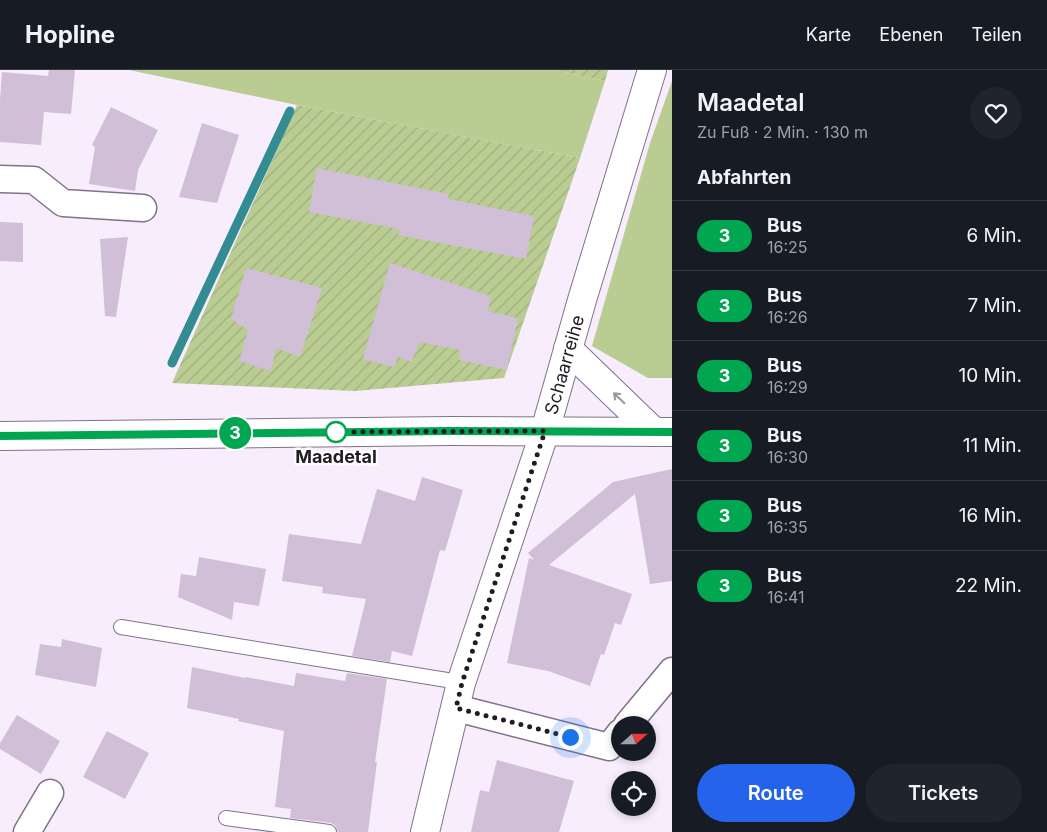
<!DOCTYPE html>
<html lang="de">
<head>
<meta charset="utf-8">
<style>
  :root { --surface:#171b24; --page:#20242c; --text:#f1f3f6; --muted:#9ea1a6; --line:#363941; --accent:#2563eb }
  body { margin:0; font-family:Inter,sans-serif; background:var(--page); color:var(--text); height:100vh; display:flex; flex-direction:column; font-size:19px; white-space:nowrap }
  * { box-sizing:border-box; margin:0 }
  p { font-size:16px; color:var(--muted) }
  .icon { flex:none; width:28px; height:28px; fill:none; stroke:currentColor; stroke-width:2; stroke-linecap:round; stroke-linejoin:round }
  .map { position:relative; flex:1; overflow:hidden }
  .drawer { display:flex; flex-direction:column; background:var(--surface); width:375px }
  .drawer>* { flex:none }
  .badge { padding:0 10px; border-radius:16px; font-size:18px; line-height:32px }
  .needle { width:32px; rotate:69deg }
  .controls { position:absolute; left:611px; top:646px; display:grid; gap:10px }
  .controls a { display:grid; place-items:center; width:45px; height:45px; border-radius:50%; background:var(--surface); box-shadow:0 2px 8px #0003; font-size:25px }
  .you { position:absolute; width:25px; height:25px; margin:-12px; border:4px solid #fff; border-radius:50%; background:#1a73e8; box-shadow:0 0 0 8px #1a73e833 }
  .map>.badge { position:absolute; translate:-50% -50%; box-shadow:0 0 0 2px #fff }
  h2 { padding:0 25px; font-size:19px; line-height:45px }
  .round { display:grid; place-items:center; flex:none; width:52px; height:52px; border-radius:26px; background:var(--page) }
  .overview { display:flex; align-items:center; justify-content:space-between; height:85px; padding:0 25px }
  h1 { font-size:24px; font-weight:600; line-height:38px }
  .cta { display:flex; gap:10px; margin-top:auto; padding:10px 25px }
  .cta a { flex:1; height:58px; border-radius:30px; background:var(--accent); color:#fff; font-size:20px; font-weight:600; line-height:58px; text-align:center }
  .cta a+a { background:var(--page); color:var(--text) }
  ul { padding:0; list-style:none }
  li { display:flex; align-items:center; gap:15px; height:70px; padding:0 25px; border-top:1px solid var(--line) }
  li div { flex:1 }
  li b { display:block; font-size:19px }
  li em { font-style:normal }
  li .badge { min-width:55px; font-weight:700; text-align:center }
  header { display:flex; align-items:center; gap:30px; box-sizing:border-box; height:70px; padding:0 25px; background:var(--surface); border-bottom:1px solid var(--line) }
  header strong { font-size:24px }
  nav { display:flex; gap:28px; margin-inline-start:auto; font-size:18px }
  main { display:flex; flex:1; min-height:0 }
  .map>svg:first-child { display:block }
  .grass { fill:#b9cc92 }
  .garden { fill:url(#garden-furrows) }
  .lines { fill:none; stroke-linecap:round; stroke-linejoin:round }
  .stream { stroke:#348c93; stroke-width:9 }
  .building { fill:#d1bfd7 }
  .service-casing { stroke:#817289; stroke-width:16 }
  .minor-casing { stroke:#817289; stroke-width:29 }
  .secondary-casing { stroke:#817289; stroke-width:30 }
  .service { stroke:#fff; stroke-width:14 }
  .minor { stroke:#fff; stroke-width:26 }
  .secondary { stroke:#fff; stroke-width:28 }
  .oneway { stroke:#9b989c }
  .line-casing { stroke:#fff; stroke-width:11 }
  .line { stroke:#00a650; stroke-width:8 }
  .walk { stroke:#211b24; stroke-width:5; stroke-dasharray:0 9 }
  .stop-dot { fill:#fff; stroke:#00a650; stroke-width:2.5 }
  .labels { text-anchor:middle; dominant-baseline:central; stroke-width:5; stroke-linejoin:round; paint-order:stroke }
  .street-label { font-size:18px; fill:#211b24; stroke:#fff }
  .stop-label { font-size:18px; font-weight:bold; fill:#211b24; stroke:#fff }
</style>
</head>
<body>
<header>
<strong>Hopline</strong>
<nav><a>Karte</a><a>Ebenen</a><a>Teilen</a></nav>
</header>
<main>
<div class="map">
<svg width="672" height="762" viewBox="0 0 672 762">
  <defs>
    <pattern id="garden-furrows" width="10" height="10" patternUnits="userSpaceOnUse" patternTransform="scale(1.25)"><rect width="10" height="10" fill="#b9cc92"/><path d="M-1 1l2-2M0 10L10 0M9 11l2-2" fill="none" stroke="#9faf7e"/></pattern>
  </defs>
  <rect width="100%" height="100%" fill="#f7edfd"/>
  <path class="grass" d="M 129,0 L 555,0 L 605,11 L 580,88 L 297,35 Z
    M 672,11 L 672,308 L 648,308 L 592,276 L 650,73 Z"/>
  <path class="garden" d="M 555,0 L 608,0 L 605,11 Z
    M 297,35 L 580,88 L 504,308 L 355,321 L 172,313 Z"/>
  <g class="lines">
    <path class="stream" d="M 172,293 L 290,41"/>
  </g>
  <path class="building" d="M 49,0 L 75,0 L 71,44 L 44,42 L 41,75 L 0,72 L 0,30 L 2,2 L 48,6 Z
    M 111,37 L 158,60 L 138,100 L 135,121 L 89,114 L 95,77 L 92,75 Z
    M 202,53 L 239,65 L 217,133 L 179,127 Z
    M 317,98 L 449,124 L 448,129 L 534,146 L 526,189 L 398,165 L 400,160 L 394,158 L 309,142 Z
    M 0,152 L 23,153 L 23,192 L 0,191 Z
    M 128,167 L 116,247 L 105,246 L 100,169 Z
    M 390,193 L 491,226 L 488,241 L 518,248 L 507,300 L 459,290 L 460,280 L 420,272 L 411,292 L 398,287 L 394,297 L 363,289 Z
    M 246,198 L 322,218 L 300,287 L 276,278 L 271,301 L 239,291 L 248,260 L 231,249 Z
    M 672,399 L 672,511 L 650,514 L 635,424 L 549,495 L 632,524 L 621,555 L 615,553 L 604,585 L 601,584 L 590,616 L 548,601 L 507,593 L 529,488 L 534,490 L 528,483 L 613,412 Z
    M 422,407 L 463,420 L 445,481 L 440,480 L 412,586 L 392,581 L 390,592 L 352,586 L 366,529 L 322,523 L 323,517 L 282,511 L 289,464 L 361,474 L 377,419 L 415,431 Z
    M 199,487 L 266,499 L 259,536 L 234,532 L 232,550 L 178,527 L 181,504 L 196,506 Z
    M 62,569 L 102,578 L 96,617 L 35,605 L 40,574 L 61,577 Z
    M 192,597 L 245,608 L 246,607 L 294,616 L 296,603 L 345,611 L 347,603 L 387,609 L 375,692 L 377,692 L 368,762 L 338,762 L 335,755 L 331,753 L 290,748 L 291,739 L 275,737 L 284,661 L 238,651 L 239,649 L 187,638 Z
    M 17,645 L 60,671 L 41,704 L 0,679 L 0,673 Z
    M 107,661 L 149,683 L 125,729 L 83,707 Z
    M 497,690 L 574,711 L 559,762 L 471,762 L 480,720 L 489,722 Z"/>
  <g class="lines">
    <g class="service-casing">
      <path id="service" d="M 121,557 L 447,610 L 461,613
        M 226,748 L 329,762"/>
    </g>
    <g class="minor-casing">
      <path id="minor" d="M 0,109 L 34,110 L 63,133 L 143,138
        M 456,638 L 609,677 L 620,663
        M 627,655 L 672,601
        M 27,762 L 50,723"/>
    </g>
    <g class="secondary-casing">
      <g id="secondary">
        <path d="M 568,279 L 654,362"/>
        <path d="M 0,366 L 450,361 L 672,362"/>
        <path id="s1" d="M 425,762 L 461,613 L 545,361 L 582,230 L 652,0"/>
      </g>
    </g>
    <use href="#service" class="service"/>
    <use href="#minor" class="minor"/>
    <use href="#secondary" class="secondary"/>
  </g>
  <defs><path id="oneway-shaft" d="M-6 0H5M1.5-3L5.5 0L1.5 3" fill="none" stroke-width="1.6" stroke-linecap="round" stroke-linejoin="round" transform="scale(1.25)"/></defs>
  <use class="oneway" href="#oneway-shaft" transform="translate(619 328) rotate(-136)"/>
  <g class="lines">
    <g class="line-casing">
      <path id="line" d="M 0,366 L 450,361 L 672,362"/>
    </g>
    <use href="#line" class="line"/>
    <path class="walk" d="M 336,362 L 545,361 L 462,613 L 456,638 L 570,667"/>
  </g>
  <circle class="stop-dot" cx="336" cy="362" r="10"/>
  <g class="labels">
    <g class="street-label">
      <text stroke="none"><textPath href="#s1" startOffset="488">Schaarreihe</textPath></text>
    </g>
    <g class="stop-label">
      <text x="336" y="386">Maadetal</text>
    </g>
  </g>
</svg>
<div class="controls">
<a><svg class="needle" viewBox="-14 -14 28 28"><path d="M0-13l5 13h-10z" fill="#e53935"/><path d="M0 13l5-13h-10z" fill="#9ea1a6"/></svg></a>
<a><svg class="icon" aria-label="locate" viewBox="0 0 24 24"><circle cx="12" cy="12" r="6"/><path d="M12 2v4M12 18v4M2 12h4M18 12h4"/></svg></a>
</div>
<div class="you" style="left:570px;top:667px"></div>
<b class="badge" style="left:235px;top:363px;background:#00a650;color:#fff">3</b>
</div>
<section class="drawer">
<div class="overview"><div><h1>Maadetal</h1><p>Zu Fuß · 2 Min. · 130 m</p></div><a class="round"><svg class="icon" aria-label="heart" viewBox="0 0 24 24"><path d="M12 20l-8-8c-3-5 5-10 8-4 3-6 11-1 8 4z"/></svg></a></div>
<h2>Abfahrten</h2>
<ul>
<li><span class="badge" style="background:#00a650;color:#fff">3</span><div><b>Bus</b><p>16:25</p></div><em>6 Min.</em></li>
<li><span class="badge" style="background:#00a650;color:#fff">3</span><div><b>Bus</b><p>16:26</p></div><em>7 Min.</em></li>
<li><span class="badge" style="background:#00a650;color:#fff">3</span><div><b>Bus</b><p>16:29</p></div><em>10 Min.</em></li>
<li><span class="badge" style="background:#00a650;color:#fff">3</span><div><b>Bus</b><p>16:30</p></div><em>11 Min.</em></li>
<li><span class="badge" style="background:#00a650;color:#fff">3</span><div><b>Bus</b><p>16:35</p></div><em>16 Min.</em></li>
<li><span class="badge" style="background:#00a650;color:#fff">3</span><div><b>Bus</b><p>16:41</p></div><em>22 Min.</em></li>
</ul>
<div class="cta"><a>Route</a><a>Tickets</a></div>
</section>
</main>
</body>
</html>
